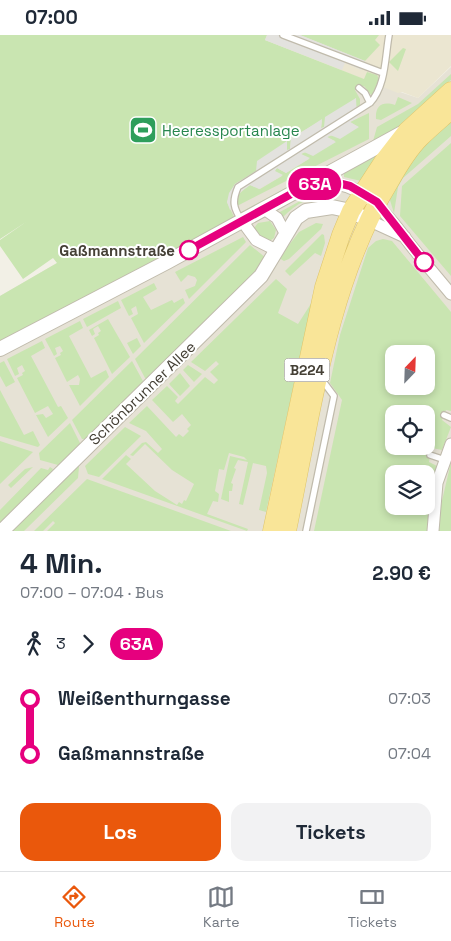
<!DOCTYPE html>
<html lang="de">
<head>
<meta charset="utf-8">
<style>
  :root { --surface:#fff; --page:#f2f2f3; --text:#1f2937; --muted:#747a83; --line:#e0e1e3; --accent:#ea580c }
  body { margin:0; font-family:"Space Grotesk",sans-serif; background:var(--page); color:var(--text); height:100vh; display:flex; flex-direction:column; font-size:19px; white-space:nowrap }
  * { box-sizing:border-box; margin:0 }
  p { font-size:16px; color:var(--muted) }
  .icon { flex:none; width:28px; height:28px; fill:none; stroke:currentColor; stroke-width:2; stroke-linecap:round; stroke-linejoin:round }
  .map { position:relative; height:496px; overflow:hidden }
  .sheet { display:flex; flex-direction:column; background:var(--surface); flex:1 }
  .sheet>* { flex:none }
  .badge { padding:0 10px; border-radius:16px; font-size:18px; line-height:32px }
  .needle { width:32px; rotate:23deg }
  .tools { position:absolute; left:385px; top:310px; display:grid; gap:10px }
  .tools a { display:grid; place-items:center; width:50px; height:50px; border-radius:10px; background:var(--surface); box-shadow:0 2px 8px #0003; font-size:25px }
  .map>.badge { position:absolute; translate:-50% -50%; box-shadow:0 0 0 2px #fff }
  .legs { display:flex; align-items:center; gap:8px; height:55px; padding:0 20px; font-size:16px }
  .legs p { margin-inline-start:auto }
  .overview { display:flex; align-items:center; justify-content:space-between; height:85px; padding:0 20px }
  h1 { font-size:28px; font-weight:800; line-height:38px }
  .cta { display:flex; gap:10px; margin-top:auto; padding:10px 20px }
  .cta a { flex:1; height:58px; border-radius:15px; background:var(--accent); color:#fff; font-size:20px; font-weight:800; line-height:58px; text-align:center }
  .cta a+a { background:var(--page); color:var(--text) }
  ul { padding:0 20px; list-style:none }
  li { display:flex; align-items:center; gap:18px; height:55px; font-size:19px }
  li i { display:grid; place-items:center; width:8px; height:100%; margin:0 6px; background:currentColor }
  li i::after { content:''; width:12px; height:12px; margin:-6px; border:4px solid; border-radius:50%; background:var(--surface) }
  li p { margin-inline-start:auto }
  li:first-child i { background:linear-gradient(#0000 50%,currentColor 0) }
  li:last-child i { background:linear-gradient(currentColor 50%,#0000 0) }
  .status { display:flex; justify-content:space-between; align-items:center; height:35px; padding:0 25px; background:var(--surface); direction:ltr }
  .status svg { height:14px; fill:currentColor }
  .dock { display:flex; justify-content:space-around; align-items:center; height:70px; border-top:1px solid var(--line); background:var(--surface); font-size:14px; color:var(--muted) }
  .dock a { display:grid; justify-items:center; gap:2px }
  .dock .active { color:var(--accent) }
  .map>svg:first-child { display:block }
  .residential { fill:#e6e2d5; fill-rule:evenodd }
  .education { fill:#ebe6d1 }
  .green { fill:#c9e5b1; fill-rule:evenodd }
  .parking { fill:#e3e2de }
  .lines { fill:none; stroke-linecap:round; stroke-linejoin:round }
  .service-casing { stroke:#c0bbac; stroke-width:8 }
  .minor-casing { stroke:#c0bbac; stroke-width:13 }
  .tertiary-casing { stroke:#c0bbac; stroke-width:16 }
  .primary-casing { stroke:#dec469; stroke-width:19 }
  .service { stroke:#fff; stroke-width:5.5 }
  .minor { stroke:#fff; stroke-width:11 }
  .tertiary { stroke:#fff; stroke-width:14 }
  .primary { stroke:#f9e598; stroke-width:18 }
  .line-1-casing { stroke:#fff; stroke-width:11 }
  .line-1 { stroke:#e6007e; stroke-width:8 }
  .stop-1-dot { fill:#fff; stroke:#e6007e; stroke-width:2.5 }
  .labels { text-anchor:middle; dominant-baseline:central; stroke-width:4; stroke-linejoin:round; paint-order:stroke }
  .shield { fill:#fff; stroke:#7d7972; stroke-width:1 }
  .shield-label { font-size:14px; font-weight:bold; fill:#454036 }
  .leisure-label { font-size:15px; fill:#27864d; stroke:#fff; text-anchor:start }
  .stop-label { font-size:15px; font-weight:bold; fill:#454036; stroke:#fff; text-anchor:end }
  .street-label { font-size:15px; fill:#454036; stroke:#fff }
</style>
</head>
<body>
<div class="status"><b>07:00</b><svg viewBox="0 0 49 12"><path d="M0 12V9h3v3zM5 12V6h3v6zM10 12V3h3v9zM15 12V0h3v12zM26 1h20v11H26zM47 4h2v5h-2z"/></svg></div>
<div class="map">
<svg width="451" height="496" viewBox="0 0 451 496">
  <rect width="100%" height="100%" fill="#f2f0e6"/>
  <path class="residential" d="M 451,32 L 451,496 L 0,496 L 0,261 L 370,47 L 418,63 ZM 394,319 L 426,319 L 426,351 L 394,351 ZM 394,379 L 426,379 L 426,411 L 394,411 ZM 394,439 L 426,439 L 426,471 L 394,471 Z"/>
  <path class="education" d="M 209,0 L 451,0 L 451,31 L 418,63 L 402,57 L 398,58 L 265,5 L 240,22 Z"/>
  <path class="green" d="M 0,0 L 267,0 L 265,5 L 364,44 L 367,37 L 377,40 L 379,44 L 372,61 L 364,51 L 355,55 L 360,64 L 360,70 L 356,72 L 356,63 L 324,92 L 321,94 L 322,85 L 291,103 L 290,114 L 287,116 L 287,106 L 257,136 L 235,149 L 227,167 L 235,184 L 0,306 L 0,261 L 57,228 L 53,223 L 23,244 L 0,211 L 0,205 L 26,187 L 0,204 Z
    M 300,0 L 379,0 L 375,5 L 380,10 L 365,26 Z
    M 403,13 L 406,14 L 398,36 L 389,27 Z
    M 451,39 L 451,45 L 392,97 L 342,124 L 373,106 L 377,92 L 418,69 Z
    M 398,62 L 412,68 L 381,85 L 376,84 C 375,70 383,66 395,70 Z
    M 369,78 L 369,104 L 237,171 C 235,160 242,156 250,150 L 260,154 L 282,141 L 274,136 L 277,133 L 286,138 L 309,124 L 301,119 L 335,106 L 327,102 L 358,92 L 350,87 Z
    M 451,81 L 451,101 L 403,143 L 398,152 L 394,178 L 389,162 L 410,126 Z
    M 451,108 L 451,241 L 400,181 L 402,151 Z
    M 389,109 L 361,146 L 344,142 L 344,135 Z
    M 332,128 L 335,129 L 243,180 L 241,177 Z
    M 334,155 L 332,161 C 313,160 296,168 283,182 L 278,178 L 313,159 Z
    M 270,186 L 276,195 L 274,203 L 268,207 L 255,196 L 254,193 L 258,188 Z
    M 316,188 L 323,189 L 321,194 L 289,224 L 284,226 L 279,223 L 299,197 Z
    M 322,199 L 324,200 L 325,208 L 321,221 L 315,218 L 290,241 L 285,236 Z
    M 243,202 L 246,207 L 189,264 L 185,255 L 195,251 L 197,245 L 195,242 L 188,240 L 181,247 L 175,237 Z
    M 383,204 L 392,206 L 451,277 L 451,376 L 446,375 L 442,385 L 451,392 L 442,415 L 432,413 L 429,427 L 437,431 L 430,456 L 426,456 L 426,439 L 394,439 L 394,471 L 429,471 L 429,496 L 314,496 L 342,365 L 330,348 L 340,300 L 368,213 L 376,206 ZM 394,319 L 426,319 L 426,351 L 394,351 ZM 394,379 L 426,379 L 426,411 L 394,411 Z
    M 250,210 L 266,223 L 255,240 L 147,344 L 145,343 L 135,324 Z
    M 276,244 L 287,254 L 278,278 L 298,289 L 312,267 L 266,477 L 259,475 L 267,438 L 266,431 L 253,428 L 243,470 L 239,469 L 248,427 L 238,425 L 234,433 L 236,434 L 231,448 L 233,449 L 232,456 L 229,456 L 229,467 L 221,464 L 230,421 L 247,425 L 244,422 L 229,418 L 224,435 L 219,434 L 215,456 L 219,459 L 218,467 L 213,466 L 207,479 L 248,494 L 247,496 L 102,444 L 126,420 L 131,424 L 126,429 L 155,456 L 177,470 L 179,467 L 182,469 L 184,465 L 186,466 L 194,449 L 172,435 L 145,409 L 133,421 L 130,420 L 142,408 L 146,407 L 158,418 L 162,414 L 146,396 L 129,388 L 147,371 L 176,402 L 179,399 L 183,402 L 189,396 L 187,394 L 191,390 L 182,379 L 173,387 L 152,365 L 167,351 L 178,362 L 175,366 L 178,369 L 205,342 L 214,349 L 218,345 L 210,337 L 219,329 L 216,326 L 205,336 L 191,327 Z
    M 154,248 L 157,254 L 143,262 L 151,275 L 172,265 L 174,268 L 183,263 L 185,268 L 144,308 L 131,283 L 138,279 L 136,271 L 131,274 L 133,279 L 129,281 L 121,265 Z
    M 118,266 L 121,273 L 87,292 L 83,284 Z
    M 108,284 L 130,322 L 112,339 L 94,303 L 99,300 L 98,298 L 101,296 L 98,291 L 93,294 L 95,299 L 92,301 L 89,295 Z
    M 80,286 L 83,293 L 69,301 L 91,343 L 106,335 L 109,342 L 80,371 L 69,350 L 79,350 L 80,344 L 78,340 L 67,347 L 55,323 L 61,320 L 60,318 L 63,316 L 60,311 L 55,313 L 57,319 L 54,321 L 45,304 Z
    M 137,303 L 141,311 L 133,319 L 127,308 Z
    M 42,306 L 45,313 L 31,321 L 58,372 L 61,371 L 68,383 L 48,402 L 36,380 L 43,379 L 46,383 L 53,379 L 48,371 L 35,378 L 17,343 L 23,340 L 22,338 L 25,336 L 22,330 L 17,333 L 19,339 L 15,341 L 7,324 Z
    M 4,326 L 15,347 L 6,352 L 0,341 L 0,328 Z
    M 132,326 L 144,348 L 86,404 L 82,404 L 72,385 Z
    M 188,330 L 202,339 L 194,347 L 183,335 Z
    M 180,338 L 190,351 L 180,361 L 169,349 Z
    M 0,355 L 24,400 L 33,396 L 40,410 L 38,412 L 0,401 Z
    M 70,388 L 81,410 L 58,430 L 40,425 L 39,418 Z
    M 125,392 L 141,401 L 99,442 L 88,439 L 85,431 Z
    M 0,406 L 33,417 L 0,449 Z
    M 451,427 L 451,496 L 438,496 L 439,471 L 441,470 Z
    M 77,430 L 79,432 L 78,443 L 24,496 L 9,496 Z
    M 33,432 L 11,453 L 8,450 L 25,434 Z
    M 50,432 L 53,434 L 51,439 L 0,488 L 0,475 L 41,433 L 48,435 Z
    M 87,444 L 231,496 L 47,496 L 55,488 L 53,486 L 43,496 L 34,496 Z"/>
  <path class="parking" d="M 267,0 L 300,0 L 365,26 L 362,35 L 345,28 L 342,35 L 265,5 Z
    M 356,63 L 357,83 L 350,87 L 359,92 L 340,104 L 330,100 L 327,102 L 336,107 L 313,121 L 304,117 L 301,119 L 310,123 L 286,138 L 277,133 L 275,136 L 283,140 L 259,154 L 250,150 L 240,157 L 236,164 L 237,171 L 230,175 L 227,167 L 229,158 L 235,149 L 256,136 L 257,126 L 287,106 L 287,115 L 290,114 L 291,104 L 322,84 L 321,93 L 324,92 L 325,82 Z"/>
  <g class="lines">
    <g class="service-casing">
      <path id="service" d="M 283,0 L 383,38
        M 359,53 L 365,58 L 370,68
        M 242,186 C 233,173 232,166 238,152 L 370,68 C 386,51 385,22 389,0
        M 444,380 L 451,383
        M 430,420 L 445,425
        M 306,496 L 334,361 L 322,345"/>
    </g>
    <g class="minor-casing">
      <path id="minor" d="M 309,151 C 356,138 384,175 409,208 C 423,226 437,242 451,259
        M 264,174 L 277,183 L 285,198
        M 368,185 L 405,202
        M 242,186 L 256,205 L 276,215
        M 433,496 L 437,448 L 451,409"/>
    </g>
    <g class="tertiary-casing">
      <path id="tertiary" d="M 0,314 L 167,227 L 404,97
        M 2,496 L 261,241 L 296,183 L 306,176 L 332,172 L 351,176 L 368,185"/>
    </g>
    <g class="primary-casing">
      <path id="primary" d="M 272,496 L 324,252 L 341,200 L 351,176 L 383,127 L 407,96 L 451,56
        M 287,496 C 311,381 328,247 390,146 C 398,132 408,115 420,103 C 430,93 441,84 451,75"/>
    </g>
    <use href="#service" class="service"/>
    <use href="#minor" class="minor"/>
    <use href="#tertiary" class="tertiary"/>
    <use href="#primary" class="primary"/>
  </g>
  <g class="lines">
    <g class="line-1-casing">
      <path id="line-1" d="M 189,215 L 304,152 L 338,148 L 350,151 L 377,167 L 424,227"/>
    </g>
    <use href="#line-1" class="line-1"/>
  </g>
  <defs>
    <g id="stadium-square" transform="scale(1.4375)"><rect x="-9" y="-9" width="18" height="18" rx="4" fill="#2e9e5b" stroke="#fff"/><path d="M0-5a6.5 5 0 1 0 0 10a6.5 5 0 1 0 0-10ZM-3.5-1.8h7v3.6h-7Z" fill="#fff"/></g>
  </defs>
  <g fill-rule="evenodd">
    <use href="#stadium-square" x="143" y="95"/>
  </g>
  <g class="stop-1-dot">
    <circle cx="189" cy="215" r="9"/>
    <circle cx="424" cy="227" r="9"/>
  </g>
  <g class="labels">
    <rect class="shield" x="284.5" y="323.5" width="45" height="23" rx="4"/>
    <g class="shield-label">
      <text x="307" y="335">B224</text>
    </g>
    <g class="leisure-label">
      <text x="162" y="95">Heeressportanlage</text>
    </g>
    <g class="stop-label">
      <text x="175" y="215">Gaßmannstraße</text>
    </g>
    <g class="street-label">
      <text transform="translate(142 358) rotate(-44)">Schönbrunner Allee</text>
    </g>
  </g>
</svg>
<div class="tools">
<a><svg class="needle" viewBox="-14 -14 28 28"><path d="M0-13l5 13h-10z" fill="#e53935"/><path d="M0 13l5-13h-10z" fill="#747a83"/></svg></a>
<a><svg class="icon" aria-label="locate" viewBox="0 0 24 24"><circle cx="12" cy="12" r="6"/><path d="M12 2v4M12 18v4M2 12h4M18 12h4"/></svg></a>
<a><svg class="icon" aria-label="layers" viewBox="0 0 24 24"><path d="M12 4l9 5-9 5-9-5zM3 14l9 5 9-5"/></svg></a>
</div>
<b class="badge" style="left:315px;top:149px;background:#e6007e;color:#fff">63A</b>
</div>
<section class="sheet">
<div class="overview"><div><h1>4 Min.</h1><p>07:00 – 07:04 · Bus</p></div><b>2.90 €</b></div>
<div class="legs"><svg class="icon" aria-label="walk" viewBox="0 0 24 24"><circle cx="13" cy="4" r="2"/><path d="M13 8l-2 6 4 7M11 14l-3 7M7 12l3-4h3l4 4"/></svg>3<svg class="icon" aria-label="forward" viewBox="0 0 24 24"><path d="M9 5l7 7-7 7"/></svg><b class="badge" style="background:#e6007e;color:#fff">63A</b></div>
<ul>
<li><i style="color:#e6007e"></i><b>Weißenthurngasse</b><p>07:03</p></li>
<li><i style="color:#e6007e"></i><b>Gaßmannstraße</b><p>07:04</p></li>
</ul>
<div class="cta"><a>Los</a><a>Tickets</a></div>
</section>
<nav class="dock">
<a class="active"><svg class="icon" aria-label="directions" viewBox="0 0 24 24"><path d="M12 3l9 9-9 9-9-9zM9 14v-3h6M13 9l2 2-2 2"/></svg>Route</a>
<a><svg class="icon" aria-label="map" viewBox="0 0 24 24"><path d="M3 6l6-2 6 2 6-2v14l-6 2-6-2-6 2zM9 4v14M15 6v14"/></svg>Karte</a>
<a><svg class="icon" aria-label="tickets" viewBox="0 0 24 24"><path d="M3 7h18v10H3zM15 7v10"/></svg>Tickets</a>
</nav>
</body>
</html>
